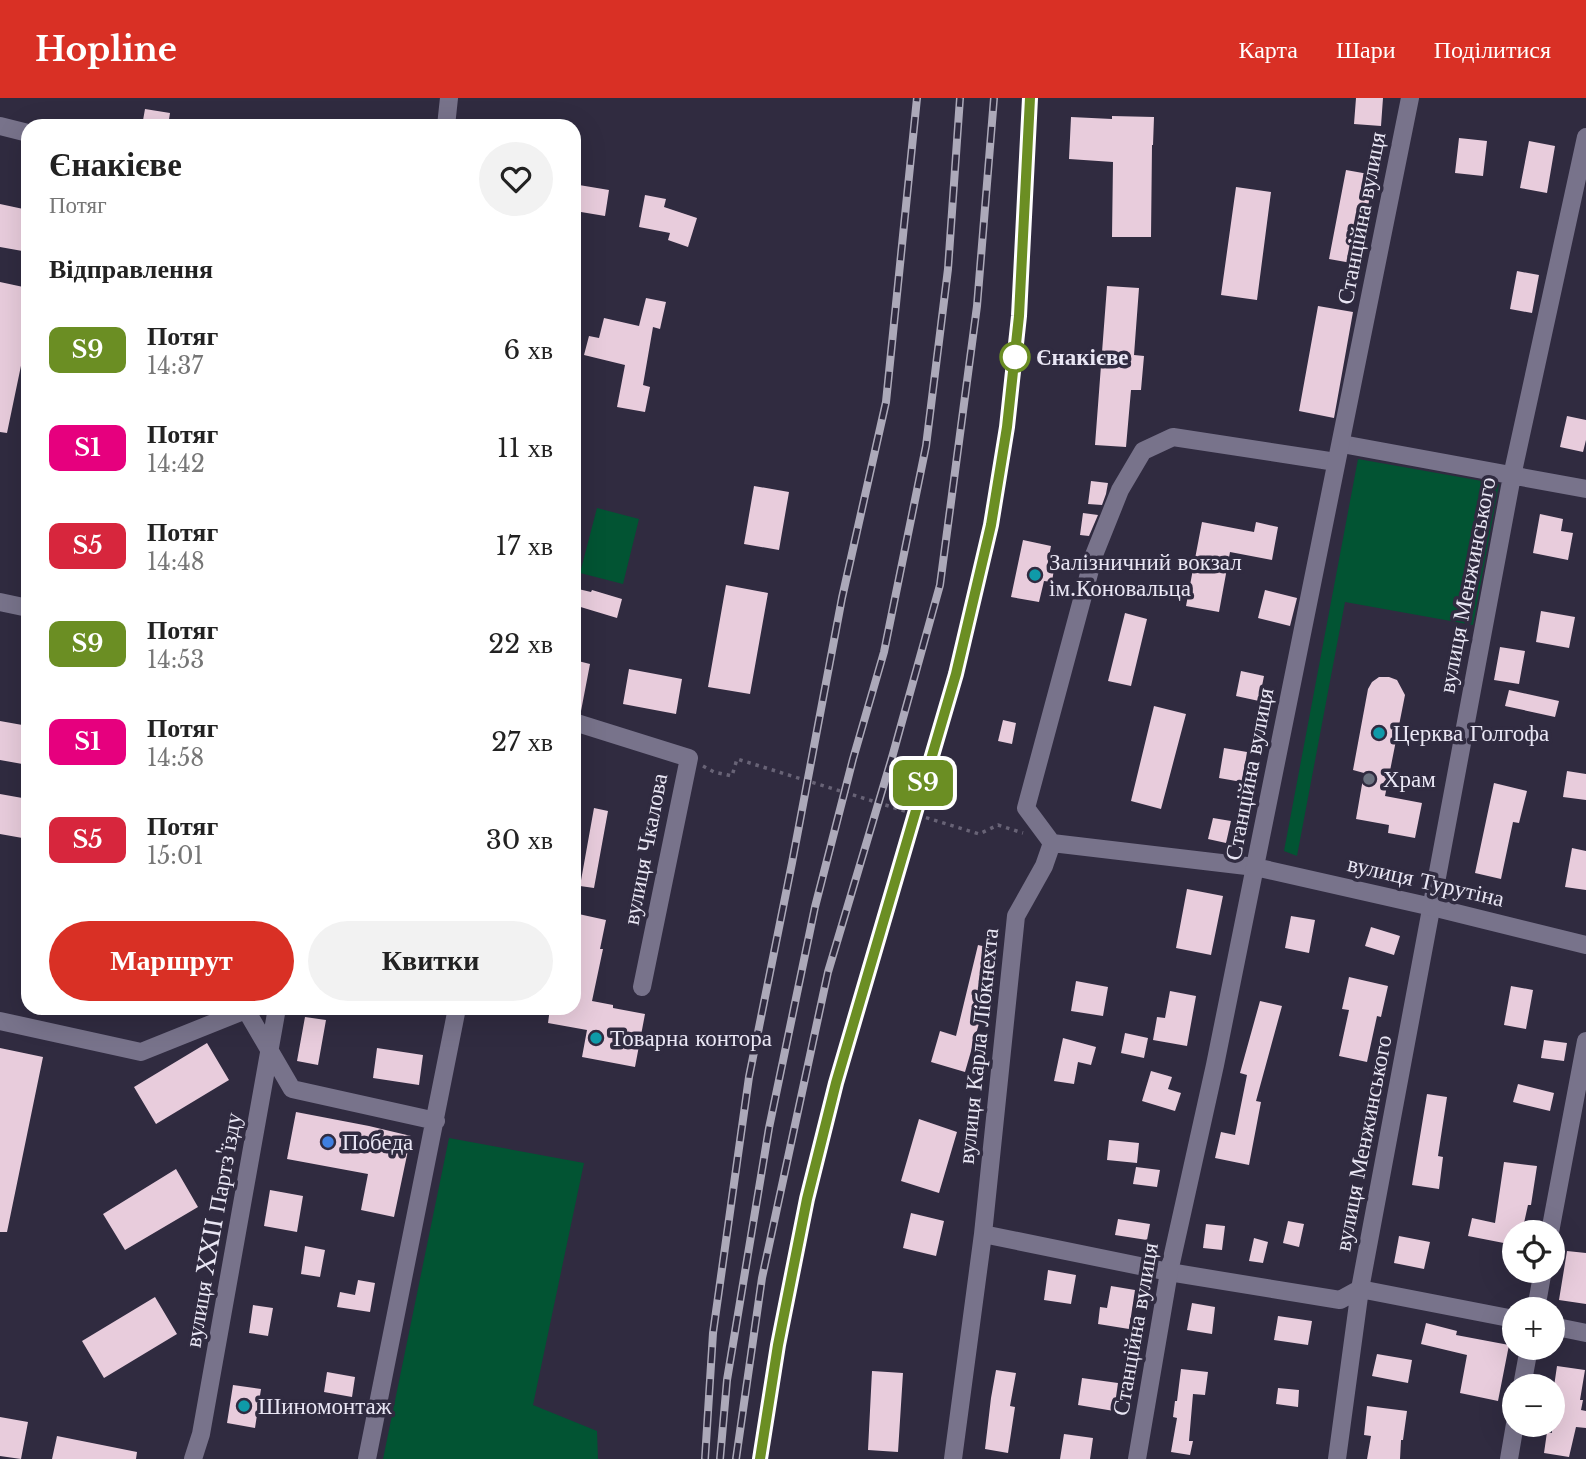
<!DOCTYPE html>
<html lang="uk">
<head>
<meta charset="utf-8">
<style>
  :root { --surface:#fff; --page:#f2f2f2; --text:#222; --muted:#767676; --accent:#d93025 }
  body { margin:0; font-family:"Libre Baskerville",serif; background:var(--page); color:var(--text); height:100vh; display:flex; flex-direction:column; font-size:26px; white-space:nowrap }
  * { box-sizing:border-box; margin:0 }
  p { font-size:23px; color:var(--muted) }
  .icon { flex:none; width:38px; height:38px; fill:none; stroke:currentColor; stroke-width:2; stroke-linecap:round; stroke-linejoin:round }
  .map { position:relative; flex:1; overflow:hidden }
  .side { position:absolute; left:21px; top:21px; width:560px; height:896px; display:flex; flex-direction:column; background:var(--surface); border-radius:21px; box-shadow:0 7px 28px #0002 }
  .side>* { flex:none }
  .badge { padding:0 14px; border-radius:10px; font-size:24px; line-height:46px }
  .tools { position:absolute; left:1502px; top:1122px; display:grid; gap:14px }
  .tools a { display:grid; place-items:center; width:63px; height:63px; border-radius:50%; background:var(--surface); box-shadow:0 7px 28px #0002; font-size:35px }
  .map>.badge { position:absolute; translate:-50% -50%; box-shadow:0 0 0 4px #fff }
  h2 { padding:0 28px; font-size:26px; line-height:63px }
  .round { display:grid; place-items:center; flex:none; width:74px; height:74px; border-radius:37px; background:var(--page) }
  .head { display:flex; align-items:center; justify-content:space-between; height:119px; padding:0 28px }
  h1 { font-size:33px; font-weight:700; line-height:52px }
  .cta { display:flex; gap:14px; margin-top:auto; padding:14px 28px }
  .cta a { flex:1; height:80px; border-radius:42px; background:var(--accent); color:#fff; font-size:28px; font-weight:700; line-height:80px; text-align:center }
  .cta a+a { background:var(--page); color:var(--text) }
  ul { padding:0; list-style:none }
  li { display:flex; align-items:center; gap:21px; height:98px; padding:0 28px }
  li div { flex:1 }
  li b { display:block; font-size:26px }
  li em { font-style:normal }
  li .badge { min-width:77px; font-weight:700; text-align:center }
  header { display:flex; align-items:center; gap:42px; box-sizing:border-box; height:98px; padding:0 35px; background:var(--accent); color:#fff }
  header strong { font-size:33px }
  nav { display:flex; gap:38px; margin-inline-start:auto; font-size:24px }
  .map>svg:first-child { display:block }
  .green { fill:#025433 }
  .building { fill:#e8ccdc }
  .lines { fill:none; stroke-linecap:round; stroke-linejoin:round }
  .path { stroke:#686376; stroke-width:3.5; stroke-dasharray:3.5 5; stroke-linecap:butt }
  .minor { stroke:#78738b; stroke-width:18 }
  .tertiary { stroke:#78738b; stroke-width:18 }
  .rail-casing { stroke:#aca9b9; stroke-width:8 }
  .rail { stroke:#302b40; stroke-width:5; stroke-dasharray:16; stroke-linecap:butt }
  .line-casing { stroke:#fff; stroke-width:16 }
  .line { stroke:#6b8e23; stroke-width:10 }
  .stop-dot { fill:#fff; stroke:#6b8e23; stroke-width:3.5 }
  .culture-dot { fill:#0f9aa8; stroke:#302b40; stroke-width:2.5 }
  .worship-dot { fill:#6b7280; stroke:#302b40; stroke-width:2.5 }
  .shop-dot { fill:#3f7fe0; stroke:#302b40; stroke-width:2.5 }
  .labels { text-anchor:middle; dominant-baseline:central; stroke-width:7; stroke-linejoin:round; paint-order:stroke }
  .street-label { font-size:23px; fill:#e9e6f4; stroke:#302b40 }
  .stop-label { font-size:23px; font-weight:bold; fill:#e9e6f4; stroke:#302b40; text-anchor:start }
  .poi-label { font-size:23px; fill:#e9e6f4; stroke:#302b40; text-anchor:start }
</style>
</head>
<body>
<header>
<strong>Hopline</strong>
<nav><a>Карта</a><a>Шари</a><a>Поділитися</a></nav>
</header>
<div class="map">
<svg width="1586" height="1361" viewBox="0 0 1586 1361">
  <rect width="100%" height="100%" fill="#302b40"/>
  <path class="green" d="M 1358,361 L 1499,386 L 1473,527 L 1345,504 L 1297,758 L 1284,753 Z
    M 597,410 L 639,421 L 623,486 L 580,475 Z
    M 449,1040 L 584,1065 L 533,1307 L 597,1333 L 598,1361 L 383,1361 Z"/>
  <path class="building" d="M 1356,0 L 1383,0 L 1381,28 L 1354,26 Z
    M 145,11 L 170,15 L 168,28 L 142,28 Z
    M 1112,18 L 1154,19 L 1153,47 L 1152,47 L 1151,139 L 1112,139 L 1113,64 L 1069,61 L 1071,19 L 1112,21 Z
    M 1459,40 L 1487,43 L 1483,78 L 1455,75 Z
    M 1529,43 L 1555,48 L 1547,95 L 1520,90 Z
    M 1346,72 L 1374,77 L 1357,166 L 1329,161 Z
    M 579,87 L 609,92 L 605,118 L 575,113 Z
    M 1236,89 L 1271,94 L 1257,202 L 1221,197 Z
    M 645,97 L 666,101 L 664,109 L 697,120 L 688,149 L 668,142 L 670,135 L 639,129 Z
    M 0,106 L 28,112 L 28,154 L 0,149 Z
    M 1517,173 L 1539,177 L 1532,215 L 1510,211 Z
    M 0,184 L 28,190 L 28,234 L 7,335 L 0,334 Z
    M 1107,188 L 1139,190 L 1134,257 L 1144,258 L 1141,292 L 1131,292 L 1126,349 L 1095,347 Z
    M 646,200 L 666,204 L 660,231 L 653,229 L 643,287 L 650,289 L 645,314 L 617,309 L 625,267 L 584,257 L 589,238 L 599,240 L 604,220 L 639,228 Z
    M 1318,208 L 1353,214 L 1334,320 L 1299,313 Z
    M 1567,318 L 1586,322 L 1586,342 L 1583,354 L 1560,349 Z
    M 1091,383 L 1108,385 L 1106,396 L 1102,407 L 1088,406 Z
    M 754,388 L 789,394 L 779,452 L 744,446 Z
    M 1083,415 L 1098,417 L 1089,438 L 1080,437 Z
    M 1540,416 L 1563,421 L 1561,433 L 1573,435 L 1568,462 L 1533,455 Z
    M 1202,424 L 1254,434 L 1256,424 L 1278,429 L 1272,462 L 1230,454 L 1219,514 L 1186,508 Z
    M 1023,442 L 1051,448 L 1047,469 L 1054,471 L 1052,484 L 1044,483 L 1039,504 L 1011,499 Z
    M 726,487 L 768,495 L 750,596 L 708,589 Z
    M 574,490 L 591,494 L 592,492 L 622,501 L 617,520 L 574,507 Z
    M 1265,492 L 1297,500 L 1290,528 L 1258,520 Z
    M 1541,513 L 1575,519 L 1569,550 L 1536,544 Z
    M 1125,515 L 1147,521 L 1131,588 L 1108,583 Z
    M 1500,549 L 1525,553 L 1519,586 L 1494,582 Z
    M 574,562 L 590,566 L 581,613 L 574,612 Z
    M 629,571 L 682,581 L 676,616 L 623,606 Z
    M 1241,573 L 1264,578 L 1259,603 L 1236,598 Z
    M 1379,579 L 1389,579 L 1397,582 L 1405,597 L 1385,698 L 1422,705 L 1415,740 L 1388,735 L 1389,727 L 1356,721 L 1364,675 L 1353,672 L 1368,591 L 1372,584 Z
    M 1509,592 L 1559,603 L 1555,619 L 1505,608 Z
    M 1154,608 L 1186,616 L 1161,711 L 1131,703 Z
    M 1003,622 L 1016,625 L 1012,646 L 998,643 Z
    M 0,623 L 28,628 L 28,667 L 0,662 Z
    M 1224,650 L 1247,654 L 1242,684 L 1219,680 Z
    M 1567,673 L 1586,676 L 1586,702 L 1563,699 Z
    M 1494,685 L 1527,693 L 1519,725 L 1513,724 L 1501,781 L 1475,775 Z
    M 0,696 L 28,701 L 28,741 L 0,736 Z
    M 594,710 L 608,713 L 594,790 L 580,788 Z
    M 1213,720 L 1231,723 L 1226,745 L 1208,741 Z
    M 1572,750 L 1586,753 L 1586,792 L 1565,789 Z
    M 1187,791 L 1223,798 L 1211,857 L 1176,850 Z
    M 574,815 L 606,822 L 600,851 L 603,851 L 592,903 L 613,907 L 613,910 L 645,916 L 635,969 L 582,959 L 587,932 L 548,925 L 550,910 L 574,910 Z
    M 1291,818 L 1315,822 L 1309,855 L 1285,850 Z
    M 1371,829 L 1400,838 L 1394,857 L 1365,848 Z
    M 978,847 L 999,852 L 982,922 L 980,922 L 965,974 L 931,964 L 940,933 L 956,938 Z
    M 1349,879 L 1388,888 L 1381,919 L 1377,918 L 1367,964 L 1339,958 L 1349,912 L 1342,911 Z
    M 1076,883 L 1108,889 L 1103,918 L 1071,913 Z
    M 1511,888 L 1533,892 L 1526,931 L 1504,927 Z
    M 1170,893 L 1196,898 L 1187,948 L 1153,942 L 1157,919 L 1165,920 Z
    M 1260,903 L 1282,908 L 1256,1003 L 1261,1004 L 1249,1067 L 1215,1060 L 1221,1034 L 1235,1037 L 1247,977 L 1240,975 Z
    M 305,919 L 326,922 L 318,967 L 297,963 Z
    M 1125,935 L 1148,940 L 1144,960 L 1121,955 Z
    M 1063,940 L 1096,949 L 1091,967 L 1078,964 L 1074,986 L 1054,983 Z
    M 1544,942 L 1567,945 L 1564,963 L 1541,960 Z
    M 207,945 L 229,982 L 156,1026 L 134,989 Z
    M 0,950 L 43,959 L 7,1134 L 0,1134 Z
    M 377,950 L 423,957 L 419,987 L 373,980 Z
    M 1151,973 L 1172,979 L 1168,991 L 1181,995 L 1175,1013 L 1142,1003 Z
    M 1518,986 L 1554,995 L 1550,1013 L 1513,1004 Z
    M 1427,996 L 1447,999 L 1438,1058 L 1443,1059 L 1439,1091 L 1412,1087 Z
    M 296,1014 L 369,1028 L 411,1038 L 394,1119 L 361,1112 L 368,1076 L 287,1061 Z
    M 919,1021 L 957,1034 L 939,1095 L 901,1083 Z
    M 1109,1042 L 1139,1045 L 1137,1065 L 1107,1062 Z
    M 1504,1064 L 1537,1068 L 1531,1107 L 1528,1107 L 1522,1134 L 1514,1134 L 1514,1147 L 1468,1138 L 1472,1120 L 1495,1125 Z
    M 1136,1069 L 1160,1072 L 1157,1089 L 1133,1086 Z
    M 176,1071 L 198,1109 L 125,1152 L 103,1116 Z
    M 270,1092 L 303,1098 L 297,1134 L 264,1128 Z
    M 911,1115 L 944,1123 L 936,1158 L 903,1150 Z
    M 1118,1121 L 1150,1126 L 1147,1142 L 1115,1137 Z
    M 1288,1123 L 1304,1126 L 1299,1149 L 1283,1145 Z
    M 1206,1126 L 1225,1128 L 1222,1152 L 1203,1150 Z
    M 1399,1138 L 1430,1144 L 1424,1171 L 1394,1165 Z
    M 1254,1140 L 1268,1144 L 1263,1165 L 1249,1163 Z
    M 305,1148 L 325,1152 L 320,1179 L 301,1176 Z
    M 1567,1153 L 1586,1155 L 1586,1206 L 1559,1202 Z
    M 1048,1172 L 1076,1177 L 1071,1206 L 1044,1202 Z
    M 358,1182 L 375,1185 L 370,1214 L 337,1209 L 340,1194 L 355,1197 Z
    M 1111,1188 L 1135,1192 L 1129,1231 L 1098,1226 L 1100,1209 L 1107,1210 Z
    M 155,1199 L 177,1236 L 104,1280 L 82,1243 Z
    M 1192,1205 L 1215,1209 L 1212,1236 L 1187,1232 Z
    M 253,1207 L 273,1210 L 268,1238 L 249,1235 Z
    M 1278,1218 L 1312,1223 L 1308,1247 L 1274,1242 Z
    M 1426,1225 L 1457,1233 L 1456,1237 L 1509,1247 L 1498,1303 L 1460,1295 L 1467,1257 L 1421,1246 Z
    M 1377,1256 L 1412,1262 L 1408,1285 L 1372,1278 Z
    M 1557,1268 L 1585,1272 L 1580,1302 L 1583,1302 L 1581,1312 L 1586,1313 L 1586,1330 L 1576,1329 L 1569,1359 L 1544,1355 L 1547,1334 L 1552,1335 L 1552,1302 Z
    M 1181,1271 L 1208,1274 L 1205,1297 L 1193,1296 L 1189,1343 L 1193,1343 L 1190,1357 L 1171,1354 L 1177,1320 L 1173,1319 L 1175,1303 L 1177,1303 Z
    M 996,1272 L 1016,1275 L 1010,1308 L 1015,1309 L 1008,1355 L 985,1351 L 991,1300 Z
    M 872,1273 L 903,1275 L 898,1354 L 868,1352 Z
    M 327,1274 L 355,1279 L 352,1299 L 324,1294 Z
    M 1082,1280 L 1118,1285 L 1114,1313 L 1078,1307 Z
    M 233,1287 L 261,1291 L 255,1330 L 227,1325 Z
    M 1278,1290 L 1299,1292 L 1298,1309 L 1276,1306 Z
    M 1367,1308 L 1407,1313 L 1403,1342 L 1401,1342 L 1400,1361 L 1367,1361 L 1371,1338 L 1364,1337 Z
    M 0,1319 L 28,1324 L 21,1361 L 0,1358 Z
    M 1064,1336 L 1093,1340 L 1090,1361 L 1060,1361 Z
    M 57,1338 L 137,1354 L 136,1361 L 52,1361 Z"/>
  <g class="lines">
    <path class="path" d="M 703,668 L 714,674 L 732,678 L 737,661 L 979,736 L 998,727 L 1023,735"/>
    <path class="minor" d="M 0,28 L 28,35
      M 446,28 L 449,0
      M 1342,346 L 1586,391
      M 0,504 L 28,510
      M 574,624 L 689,660 L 642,889
      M 1052,745 L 1255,769
      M 0,923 L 141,954 L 246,912 L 292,991 L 436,1023
      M 1550,1134 L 1586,943
      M 983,1136 L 1169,1174 L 1340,1202 L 1360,1191 L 1514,1221
      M 1536,1211 L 1543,1172
      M 1552,1228 L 1586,1235
      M 1522,1288 L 1529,1250
      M 193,1361 L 201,1336 L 277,910
      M 367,1361 L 457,910
      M 953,1361 L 983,1136 L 1016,818 L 1044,768 L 1052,745 L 1026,710 L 1094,457 L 1120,392 L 1143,353 L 1173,339 L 1336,364
      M 1337,1361 L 1360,1191 L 1512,378 L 1586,39
      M 1509,1361 L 1515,1326"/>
    <path class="tertiary" d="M 1255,769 L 1432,809 L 1586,847
      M 1137,1361 L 1169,1174 L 1215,967 L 1410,0"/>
    <g class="rail-casing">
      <path id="rail" d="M 705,1361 L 713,1235 L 749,979 L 792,765 L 842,500 L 886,304 L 917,0
        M 720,1361 L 727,1282 L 769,1030 L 815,809 L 853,661 L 884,554 L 926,348 L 948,171 L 960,0
        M 736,1361 L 762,1180 L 828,874 L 893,656 L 940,487 L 977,208 L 994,0
        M 760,1361 L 778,1247 L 801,1125 L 836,985 L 955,576 L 991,427 L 1008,329 L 1019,218 L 1030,0"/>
    </g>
    <use href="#rail" class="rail"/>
  </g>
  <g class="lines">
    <g class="line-casing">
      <path id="line" d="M 760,1361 L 778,1247 L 807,1101 L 836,985 L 956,576 L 991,427 L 1007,329 L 1019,218 L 1030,0"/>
    </g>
    <use href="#line" class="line"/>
  </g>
  <circle class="stop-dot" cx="1015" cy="259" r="14"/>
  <g class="culture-dot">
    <circle cx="1035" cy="477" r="7"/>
    <circle cx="1379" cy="635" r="7"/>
    <circle cx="596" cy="940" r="7"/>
    <circle cx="244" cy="1308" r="7"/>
  </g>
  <circle class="worship-dot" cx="1369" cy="681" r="7"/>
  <circle class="shop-dot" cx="328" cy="1044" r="7"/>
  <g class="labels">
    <g class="street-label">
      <text transform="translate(1361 120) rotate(-79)">Станційна вулиця</text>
      <text transform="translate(1467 487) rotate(-79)">вулиця Менжинського</text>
      <text transform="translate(1249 676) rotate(-79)">Станційна вулиця</text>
      <text transform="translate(645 751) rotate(-79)">вулиця Чкалова</text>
      <text transform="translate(1426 783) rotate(13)">вулиця Турутіна</text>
      <text transform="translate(978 948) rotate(-84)">вулиця Карла Лібкнехта</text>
      <text transform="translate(1363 1045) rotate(-79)">вулиця Менжинського</text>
      <text transform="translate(213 1132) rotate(-80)">вулиця XXII Партз'їзду</text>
      <text transform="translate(1135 1231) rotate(-80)">Станційна вулиця</text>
    </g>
    <g class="stop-label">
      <text x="1036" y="259">Єнакієве</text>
    </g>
    <g class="poi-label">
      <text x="1049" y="464">Залізничний вокзал<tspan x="1049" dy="26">ім.Коновальца</tspan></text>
      <text x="1393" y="635">Церква Голгофа</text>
      <text x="1383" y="681">Храм</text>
      <text x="610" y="940">Товарна контора</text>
      <text x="342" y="1044">Победа</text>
      <text x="258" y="1308">Шиномонтаж</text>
    </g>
  </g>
</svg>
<div class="tools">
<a><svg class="icon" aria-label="locate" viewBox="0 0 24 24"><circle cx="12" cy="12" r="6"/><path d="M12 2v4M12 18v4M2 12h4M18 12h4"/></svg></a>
<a>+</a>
<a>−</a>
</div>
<b class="badge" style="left:923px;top:685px;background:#6b8e23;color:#fff">S9</b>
<section class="side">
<div class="head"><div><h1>Єнакієве</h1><p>Потяг</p></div><a class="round"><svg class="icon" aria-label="heart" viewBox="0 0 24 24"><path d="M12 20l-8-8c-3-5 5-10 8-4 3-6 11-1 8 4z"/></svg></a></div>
<h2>Відправлення</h2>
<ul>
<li><span class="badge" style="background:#6b8e23;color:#fff">S9</span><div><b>Потяг</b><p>14:37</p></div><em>6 хв</em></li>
<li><span class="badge" style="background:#e6007e;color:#fff">S1</span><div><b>Потяг</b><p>14:42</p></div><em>11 хв</em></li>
<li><span class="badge" style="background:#d7263d;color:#fff">S5</span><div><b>Потяг</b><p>14:48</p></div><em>17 хв</em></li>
<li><span class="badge" style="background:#6b8e23;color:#fff">S9</span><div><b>Потяг</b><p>14:53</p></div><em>22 хв</em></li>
<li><span class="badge" style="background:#e6007e;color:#fff">S1</span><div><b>Потяг</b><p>14:58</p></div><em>27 хв</em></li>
<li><span class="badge" style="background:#d7263d;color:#fff">S5</span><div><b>Потяг</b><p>15:01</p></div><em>30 хв</em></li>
</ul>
<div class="cta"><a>Маршрут</a><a>Квитки</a></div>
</section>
</div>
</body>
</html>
